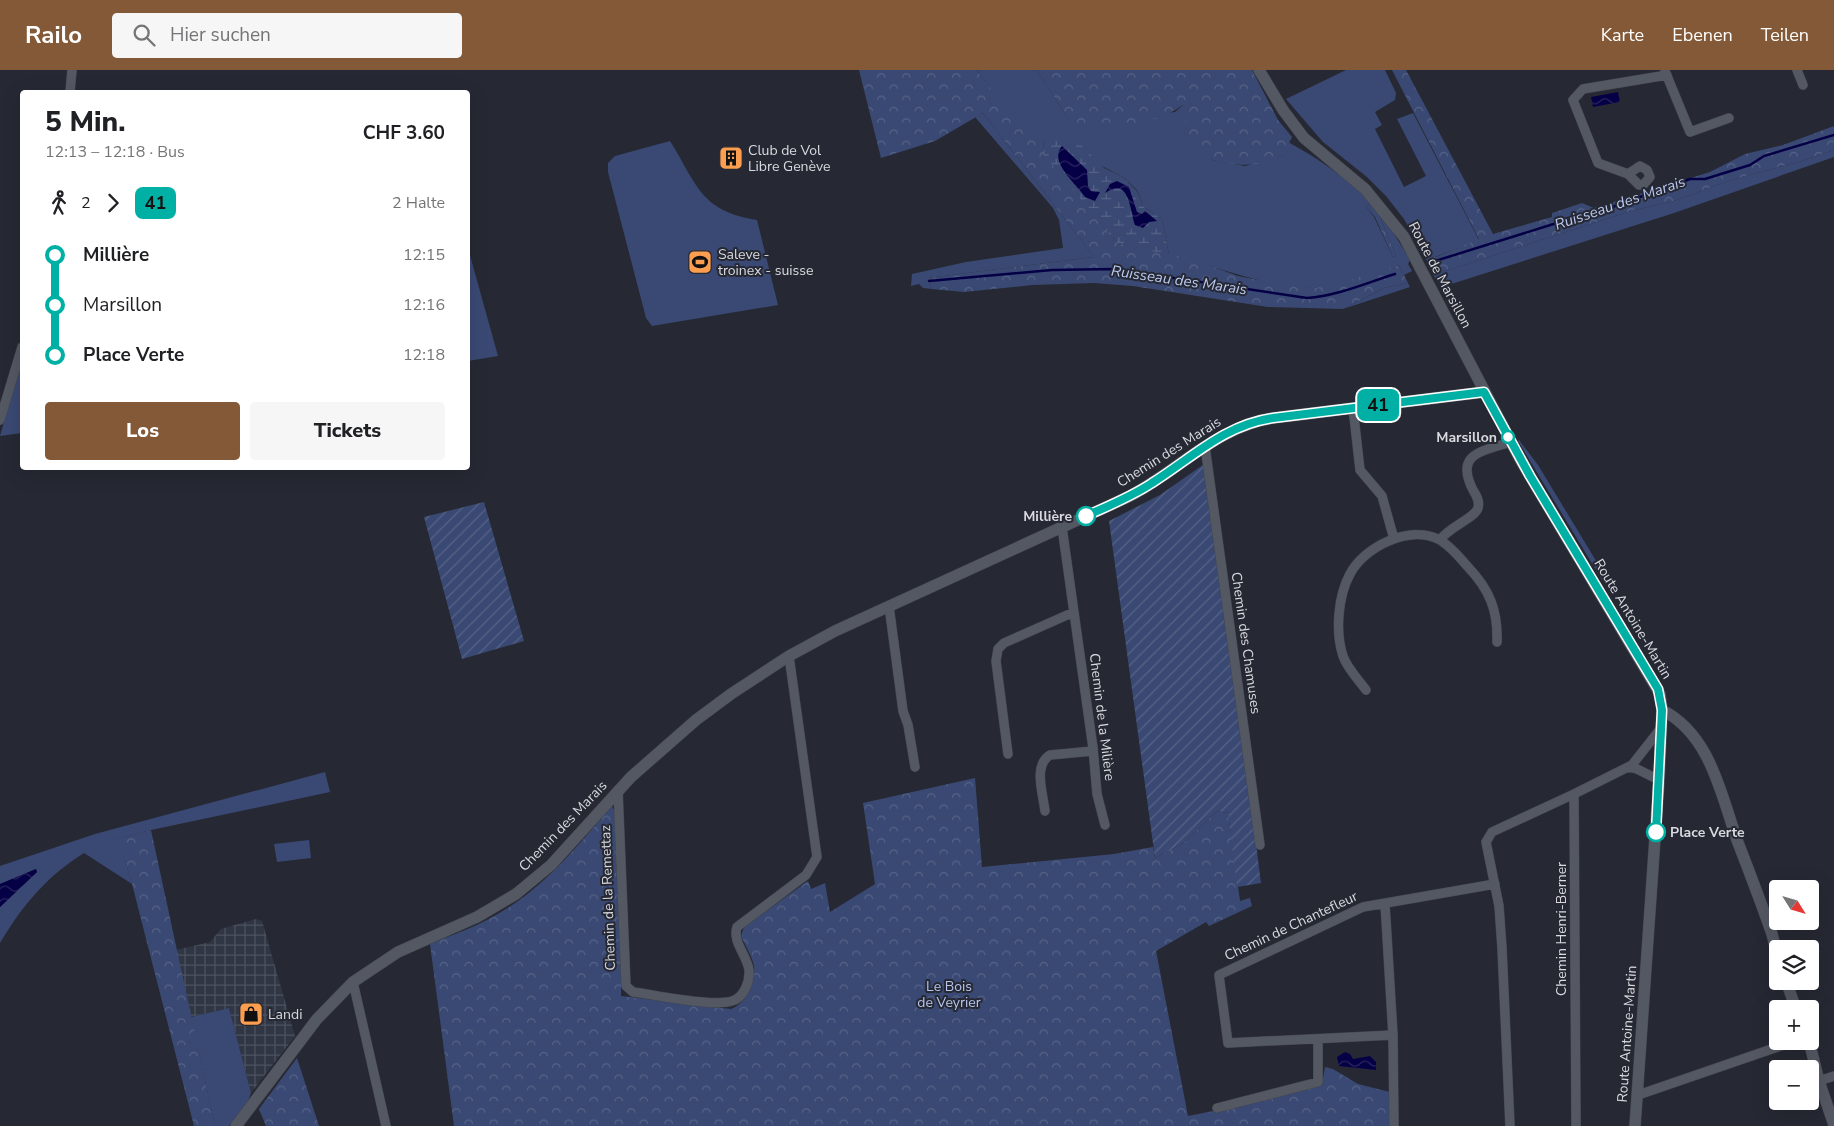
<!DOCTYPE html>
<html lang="de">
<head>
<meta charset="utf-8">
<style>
  :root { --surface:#fff; --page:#f6f6f6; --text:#202124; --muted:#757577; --accent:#835938 }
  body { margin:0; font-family:"Nunito Sans",sans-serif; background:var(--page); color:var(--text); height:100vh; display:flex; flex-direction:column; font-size:19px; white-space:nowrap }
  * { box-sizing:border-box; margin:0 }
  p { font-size:16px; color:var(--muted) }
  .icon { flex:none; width:28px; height:28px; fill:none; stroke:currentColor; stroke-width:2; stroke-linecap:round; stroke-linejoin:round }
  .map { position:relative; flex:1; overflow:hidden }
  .side { position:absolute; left:20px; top:20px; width:450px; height:380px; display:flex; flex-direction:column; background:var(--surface); border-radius:5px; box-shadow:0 5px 20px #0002 }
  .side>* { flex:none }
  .badge { padding:0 10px; border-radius:8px; font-size:18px; line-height:32px }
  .needle { width:32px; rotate:127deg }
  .fabs { position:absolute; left:1769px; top:810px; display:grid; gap:10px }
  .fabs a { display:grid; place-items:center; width:50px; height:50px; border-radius:5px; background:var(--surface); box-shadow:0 5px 20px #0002; font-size:25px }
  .map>.badge { position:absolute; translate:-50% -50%; box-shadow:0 0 0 2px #fff }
  .legs { display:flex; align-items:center; gap:8px; height:55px; padding:0 25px; font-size:16px }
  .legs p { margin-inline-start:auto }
  .summary { display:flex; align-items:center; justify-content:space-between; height:85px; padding:0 25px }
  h1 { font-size:28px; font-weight:800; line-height:38px }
  .cta { display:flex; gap:10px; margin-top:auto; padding:10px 25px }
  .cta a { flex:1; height:58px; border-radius:5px; background:var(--accent); color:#fff; font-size:20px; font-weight:800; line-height:58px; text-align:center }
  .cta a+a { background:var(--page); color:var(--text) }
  ul { padding:0 25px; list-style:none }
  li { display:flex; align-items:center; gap:18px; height:50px; font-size:19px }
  li i { display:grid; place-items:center; width:8px; height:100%; margin:0 6px; background:currentColor }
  li i::after { content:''; width:12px; height:12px; margin:-6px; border:4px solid; border-radius:50%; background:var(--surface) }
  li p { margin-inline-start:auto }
  li:first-child i { background:linear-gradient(#0000 50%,currentColor 0) }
  li:last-child i { background:linear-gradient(currentColor 50%,#0000 0) }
  header { display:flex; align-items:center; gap:30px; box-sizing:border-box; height:70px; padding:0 25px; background:var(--accent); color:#fff }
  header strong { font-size:24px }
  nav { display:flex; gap:28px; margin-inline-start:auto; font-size:18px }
  .search { width:350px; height:45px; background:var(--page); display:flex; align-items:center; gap:12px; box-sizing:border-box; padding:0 18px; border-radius:5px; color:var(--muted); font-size:19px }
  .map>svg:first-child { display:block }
  .industrial { fill:url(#industrial-grid) }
  .grass { fill:#3a4973 }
  .forest { fill:url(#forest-crowns) }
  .wetland { fill:url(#wetland-marsh) }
  .garden { fill:url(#garden-furrows) }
  .water { fill:url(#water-waves) }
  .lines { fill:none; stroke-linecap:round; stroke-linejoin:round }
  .stream { stroke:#050046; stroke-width:2.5 }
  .minor-casing { stroke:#43464d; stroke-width:10 }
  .tertiary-casing { stroke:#43464d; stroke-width:12 }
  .minor { stroke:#545863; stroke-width:9 }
  .tertiary { stroke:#545863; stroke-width:11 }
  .line-1-casing { stroke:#fff; stroke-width:11 }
  .line-1 { stroke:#00b0a4; stroke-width:8 }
  .stop-1-dot { fill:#fff; stroke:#00b0a4; stroke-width:2.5 }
  .labels { text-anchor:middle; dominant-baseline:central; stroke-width:4; stroke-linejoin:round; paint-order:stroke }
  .poi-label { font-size:14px; fill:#d8dae0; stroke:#262933; text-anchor:start }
  .street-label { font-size:14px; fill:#d8dae0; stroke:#262933 }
  .stop-label { font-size:14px; font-weight:bold; fill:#d8dae0; stroke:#262933; text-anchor:end }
  .park-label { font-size:14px; fill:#b6c5ee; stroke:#262933 }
  .water-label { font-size:15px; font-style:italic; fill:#bbcaf3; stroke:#262933 }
</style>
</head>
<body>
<header>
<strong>Railo</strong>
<div class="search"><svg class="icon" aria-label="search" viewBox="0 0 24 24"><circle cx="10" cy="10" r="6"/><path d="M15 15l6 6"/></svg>Hier suchen</div>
<nav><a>Karte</a><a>Ebenen</a><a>Teilen</a></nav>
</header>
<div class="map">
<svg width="1834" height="1056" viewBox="0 0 1834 1056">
  <defs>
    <pattern id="industrial-grid" width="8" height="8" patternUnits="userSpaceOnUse" patternTransform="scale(1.25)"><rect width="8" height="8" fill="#303644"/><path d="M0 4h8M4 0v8" fill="none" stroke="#4d525f"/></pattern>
    <pattern id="forest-crowns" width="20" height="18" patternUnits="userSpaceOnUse" patternTransform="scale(1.25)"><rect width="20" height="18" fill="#3a4973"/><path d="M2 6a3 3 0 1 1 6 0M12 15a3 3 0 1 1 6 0" fill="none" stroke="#566387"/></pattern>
    <pattern id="wetland-marsh" width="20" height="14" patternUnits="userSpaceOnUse" patternTransform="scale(1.25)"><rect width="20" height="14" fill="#3a4973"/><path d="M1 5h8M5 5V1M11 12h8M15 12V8" fill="none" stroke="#566387"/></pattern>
    <pattern id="garden-furrows" width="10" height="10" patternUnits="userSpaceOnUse" patternTransform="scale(1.25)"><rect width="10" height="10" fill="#3a4973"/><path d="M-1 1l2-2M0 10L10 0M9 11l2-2" fill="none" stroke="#566387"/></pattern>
    <pattern id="water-waves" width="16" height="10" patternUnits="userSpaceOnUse" patternTransform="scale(1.25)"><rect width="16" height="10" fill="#050046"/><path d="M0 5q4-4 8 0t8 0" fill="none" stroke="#292560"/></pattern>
  </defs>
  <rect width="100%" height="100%" fill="#262933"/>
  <path class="industrial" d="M 256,849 L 262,851 L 295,966 L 251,1023 L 229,938 L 191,947 L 176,880 L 210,872 L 221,859 Z"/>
  <path class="grass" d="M 976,0 L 1037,0 L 1070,52 L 1175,42 L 1183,35 L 1213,90 L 1245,96 L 1283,86 L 1288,72 C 1319,89 1346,107 1371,133 L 1366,137 L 1374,147 L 1393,187 L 1396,186 L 1379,144 L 1390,157 L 1410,190 L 1408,194 L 1412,201 L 1404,205 L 1399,195 C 1372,204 1342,217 1314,218 C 1263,218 1217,195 1169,185 L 1162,149 L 1144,137 L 1137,120 L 1123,107 L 1052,70 L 1044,70 L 1043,84 Z
    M 1346,0 L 1385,0 L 1396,23 L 1395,30 L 1375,42 L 1382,55 L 1375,59 L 1404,117 L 1426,106 L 1397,49 L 1413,43 L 1479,170 L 1435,187 L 1424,184 L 1404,149 L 1386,126 L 1367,107 L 1323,72 L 1286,29 Z
    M 983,43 L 1094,187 L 928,208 L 932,219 L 923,218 L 919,214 L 911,216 L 912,204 L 966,192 L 1063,178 L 1059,150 L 1053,138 L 975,47 Z
    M 670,71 C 697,114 700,141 757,150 L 778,235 L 652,256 L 646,248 L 608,102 L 608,93 L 615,86 Z
    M 1834,80 L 1834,87 L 1674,143 L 1442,217 L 1433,205 L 1634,140 L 1674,131 L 1731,110 L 1802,91 Z
    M 468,178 L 498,286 L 468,291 Z
    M 1408,213 L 1410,217 L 1343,239 L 1384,218 Z
    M 22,289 L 22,363 L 0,366 Z
    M 1519,370 L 1538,395 L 1601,499 L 1602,510 L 1518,371 Z
    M 325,702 L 330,722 L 151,760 L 115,770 L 122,778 L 132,814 L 84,783 C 47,806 22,836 0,873 L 0,837 L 37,802 L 36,799 L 0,814 L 0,796 L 95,764 Z
    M 309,770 L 311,788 L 277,792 L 274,774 Z
    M 229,938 L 251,1023 L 247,1034 L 229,1056 L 215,1056 L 191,947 Z"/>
  <path class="forest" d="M 859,0 L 976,0 L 1117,173 L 1192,189 L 1238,206 L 1289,216 L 1315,218 L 1338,214 L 1399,195 L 1408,213 L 1384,218 L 1343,239 L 1268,237 L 1133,216 L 1094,213 L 1032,215 L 964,222 L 932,219 L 928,208 L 1094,187 L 983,43 L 935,71 L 881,88 Z
    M 1037,0 L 1252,0 L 1278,50 L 1292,67 L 1283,86 C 1255,97 1242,97 1213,90 L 1207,81 L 1188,74 L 1183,35 C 1149,59 1110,56 1070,52 Z
    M 1392,0 L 1406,0 L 1493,164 L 1552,147 L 1552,143 L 1582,133 L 1594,138 L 1710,102 L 1745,84 L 1783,75 L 1834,56 L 1834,80 L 1802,91 L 1731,110 L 1674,131 L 1634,140 L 1433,205 L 1424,184 L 1436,187 L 1479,169 Z
    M 1371,133 L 1379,144 L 1396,186 L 1393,187 L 1375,147 L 1366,137 Z
    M 975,708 L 982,797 L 1114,784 L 1153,777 L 1155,788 L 1182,774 L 1217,741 L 1228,743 L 1240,831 L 1250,828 L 1252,836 L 1209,856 L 1206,852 L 1156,881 L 1188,1046 L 1253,1033 L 1322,1015 L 1325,997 L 1333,999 L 1358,1014 L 1390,1022 L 1391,1056 L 454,1056 L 430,874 C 454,864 479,856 501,842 C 546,816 578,775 612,736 L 617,747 L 622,850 L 621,926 L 731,939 C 746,934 756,911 754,896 C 752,886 745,875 741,866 L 744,857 L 808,811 L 811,819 L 825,813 L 830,842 L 875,814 L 863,733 Z
    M 151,760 L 215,1056 L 194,1056 L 132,814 L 122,779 L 114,770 Z
    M 297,988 L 319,1056 L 266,1056 L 259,1039 Z"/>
  <path class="wetland" d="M 1065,68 L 1082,76 L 1104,98 L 1123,107 L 1137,121 L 1144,137 L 1162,149 L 1169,185 L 1117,173 L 1043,84 L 1044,70 Z"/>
  <path class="garden" d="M 1207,392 L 1261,813 L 1237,817 L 1228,743 L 1217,741 L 1182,774 L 1155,788 L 1109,451 L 1160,425 Z
    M 484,432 L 524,571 L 462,589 L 424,447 Z"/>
  <path class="water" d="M 1618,22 L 1620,32 L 1593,37 L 1591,27 Z
    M 1062,76 L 1087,100 L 1088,116 L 1091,121 L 1100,122 L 1095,131 L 1085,127 C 1077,114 1048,92 1062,76 Z
    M 1117,111 L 1129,117 L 1137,142 L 1142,144 L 1145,141 L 1157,151 L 1149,152 L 1143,158 L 1135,155 C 1130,142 1130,105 1105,123 L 1110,114 Z
    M 36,799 L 37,802 L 0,837 L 0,814 Z
    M 1345,982 L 1350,984 L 1353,989 L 1370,986 L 1376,992 L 1376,1000 L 1339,996 L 1337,987 Z"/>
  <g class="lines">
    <path class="stream" d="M 1432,192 L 1560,152 L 1593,144 L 1690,109 L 1705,109 L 1750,95 L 1764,86 L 1834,65
      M 929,211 L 1052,200 L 1114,199 L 1307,228 C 1337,226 1366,213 1395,204"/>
    <g class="minor-casing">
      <path id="minor" d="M 1797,0 L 1803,15
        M 1665,1 L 1690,62 L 1729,48
        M 70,22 L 72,0
        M 1628,104 L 1640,96 L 1647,100 L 1650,107 L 1643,115 L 1639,115 L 1628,104 L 1598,93 L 1573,30 L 1583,19 L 1667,5
        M 1353,338 L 1360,400 L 1382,426 L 1394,469
        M 0,350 L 22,277
        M 1205,376 L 1260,775
        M 1062,457 L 1093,678 L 1097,724 L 1105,755
        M 1440,470 C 1449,457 1475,448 1478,438 C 1480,431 1476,425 1473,420 C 1454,383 1483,381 1511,372
        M 889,536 L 903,641 L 908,655 L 915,697
        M 1366,620 C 1358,609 1347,598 1343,586 C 1335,562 1338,526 1350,504 C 1364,477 1409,455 1438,469 C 1450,475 1460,488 1468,497 C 1490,520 1498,541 1497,572
        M 1008,684 L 996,591 L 998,579 L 1004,573 L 1074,542
        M 1629,697 L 1637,699 L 1659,710
        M 618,720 L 626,916 L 633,922 C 656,925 713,937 732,931 C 744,928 750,911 749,900 C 747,885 732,872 737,857 L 806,805 L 817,787 L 789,586
        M 1045,741 C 1043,724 1033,695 1050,685 L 1093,681
        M 1385,834 L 1393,965 L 1394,1056
        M 353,912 L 386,1056
        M 1393,965 L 1228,973 L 1219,905 L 1363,837 L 1495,814
        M 1819,1011 L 1834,1006
        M 1638,1025 L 1795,971
        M 1217,1038 L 1318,1012 L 1318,969
        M 1510,1056 L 1502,878 L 1499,836 L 1486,772 L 1492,762 L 1574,724
        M 1576,1056 L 1574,724 L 1632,695 L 1661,658"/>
    </g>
    <g class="tertiary-casing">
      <path id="tertiary" d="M 1259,0 L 1283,40 L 1304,68 L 1365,119 L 1404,167 L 1521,391 L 1660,624 L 1662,640 L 1659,710 L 1635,1056
        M 1662,640 C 1710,664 1721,724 1737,770 C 1749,801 1761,832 1772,864 L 1778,888
        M 1786,911 L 1796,939
        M 1809,971 L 1819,1011 L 1834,1055
        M 236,1056 L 317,949 L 353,912 L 398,882 L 477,847 L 516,824 L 551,795 L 631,707 L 696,650 L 731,624 L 789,586 L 835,561 L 1130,426 C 1179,400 1216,357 1273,348 L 1484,322"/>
    </g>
    <use href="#minor" class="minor"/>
    <use href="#tertiary" class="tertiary"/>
  </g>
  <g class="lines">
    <g class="line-1-casing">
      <path id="line-1" d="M 1086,446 C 1108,436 1131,427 1152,413 C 1192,388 1224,355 1273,348 L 1484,322 L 1530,406 L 1658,619 L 1662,640 L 1656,762"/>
    </g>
    <use href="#line-1" class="line-1"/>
  </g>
  <defs>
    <g id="building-square" transform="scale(1.25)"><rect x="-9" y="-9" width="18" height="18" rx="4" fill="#fb9e50" stroke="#262933"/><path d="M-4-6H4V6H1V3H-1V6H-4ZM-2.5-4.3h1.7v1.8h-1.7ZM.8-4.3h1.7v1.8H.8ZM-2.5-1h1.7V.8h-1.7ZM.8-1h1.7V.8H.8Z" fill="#111"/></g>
    <g id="stadium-square" transform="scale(1.25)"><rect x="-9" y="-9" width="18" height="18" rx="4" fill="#fb9e50" stroke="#262933"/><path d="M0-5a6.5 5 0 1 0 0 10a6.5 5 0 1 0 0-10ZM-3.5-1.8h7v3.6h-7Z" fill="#111"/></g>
    <g id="shop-square" transform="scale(1.25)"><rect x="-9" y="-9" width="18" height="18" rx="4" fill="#fb9e50" stroke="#262933"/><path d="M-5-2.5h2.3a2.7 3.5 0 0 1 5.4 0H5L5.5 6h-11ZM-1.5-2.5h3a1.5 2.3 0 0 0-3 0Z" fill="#111"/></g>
  </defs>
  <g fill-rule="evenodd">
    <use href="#building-square" x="731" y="88"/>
    <use href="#stadium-square" x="700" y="192"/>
    <use href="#shop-square" x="251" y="944"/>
  </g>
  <g class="stop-1-dot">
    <circle cx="1508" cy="367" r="6"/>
    <circle cx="1086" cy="446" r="9"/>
    <circle cx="1656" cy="762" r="9"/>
  </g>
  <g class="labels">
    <g class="poi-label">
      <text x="748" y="80">Club de Vol<tspan x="748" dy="16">Libre Genève</tspan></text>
      <text x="718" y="184">Saleve -<tspan x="718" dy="16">troinex - suisse</tspan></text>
      <text x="268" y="944">Landi</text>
    </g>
    <g class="street-label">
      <text transform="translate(1440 205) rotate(62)">Route de Marsillon</text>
      <text transform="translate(1169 382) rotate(-32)">Chemin des Marais</text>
      <text transform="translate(1633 549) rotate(59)">Route Antoine-Martin</text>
      <text transform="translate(1246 573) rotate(82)">Chemin des Chamuses</text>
      <text transform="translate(1102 647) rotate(83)">Chemin de la Milière</text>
      <text transform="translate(563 756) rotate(-46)">Chemin des Marais</text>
      <text transform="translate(608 828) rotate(-92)">Chemin de la Remettaz</text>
      <text transform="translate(1291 856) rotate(-25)">Chemin de Chantefleur</text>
      <text transform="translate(1561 859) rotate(-90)">Chemin Henri-Berner</text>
      <text transform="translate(1627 964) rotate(-86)">Route Antoine-Martin</text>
    </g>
    <g class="stop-label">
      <text x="1497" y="367">Marsillon</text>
      <text x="1072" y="446">Millière</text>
      <text x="1670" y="762" text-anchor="start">Place Verte</text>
    </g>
    <g class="park-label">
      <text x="949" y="916">Le Bois<tspan x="949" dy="16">de Veyrier</tspan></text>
    </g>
    <g class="water-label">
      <text transform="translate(1620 133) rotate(-19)">Ruisseau des Marais</text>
      <text transform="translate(1179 210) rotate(8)">Ruisseau des Marais</text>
    </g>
  </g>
</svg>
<div class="fabs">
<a><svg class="needle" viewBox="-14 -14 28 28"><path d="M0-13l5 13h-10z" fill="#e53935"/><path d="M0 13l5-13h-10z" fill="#757577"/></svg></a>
<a><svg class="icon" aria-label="layers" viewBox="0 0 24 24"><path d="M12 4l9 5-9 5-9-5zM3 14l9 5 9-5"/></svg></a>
<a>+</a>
<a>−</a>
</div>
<b class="badge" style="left:1378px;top:335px;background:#00b0a4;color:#111">41</b>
<section class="side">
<div class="summary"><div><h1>5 Min.</h1><p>12:13 – 12:18 · Bus</p></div><b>CHF 3.60</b></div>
<div class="legs"><svg class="icon" aria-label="walk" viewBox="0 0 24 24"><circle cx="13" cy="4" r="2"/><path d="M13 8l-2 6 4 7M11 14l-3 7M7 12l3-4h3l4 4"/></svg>2<svg class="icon" aria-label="forward" viewBox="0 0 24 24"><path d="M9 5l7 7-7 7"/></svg><b class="badge" style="background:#00b0a4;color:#111">41</b><p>2 Halte</p></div>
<ul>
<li><i style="color:#00b0a4"></i><b>Millière</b><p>12:15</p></li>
<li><i style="color:#00b0a4"></i><span>Marsillon</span><p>12:16</p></li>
<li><i style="color:#00b0a4"></i><b>Place Verte</b><p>12:18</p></li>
</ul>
<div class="cta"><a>Los</a><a>Tickets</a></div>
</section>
</div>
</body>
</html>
